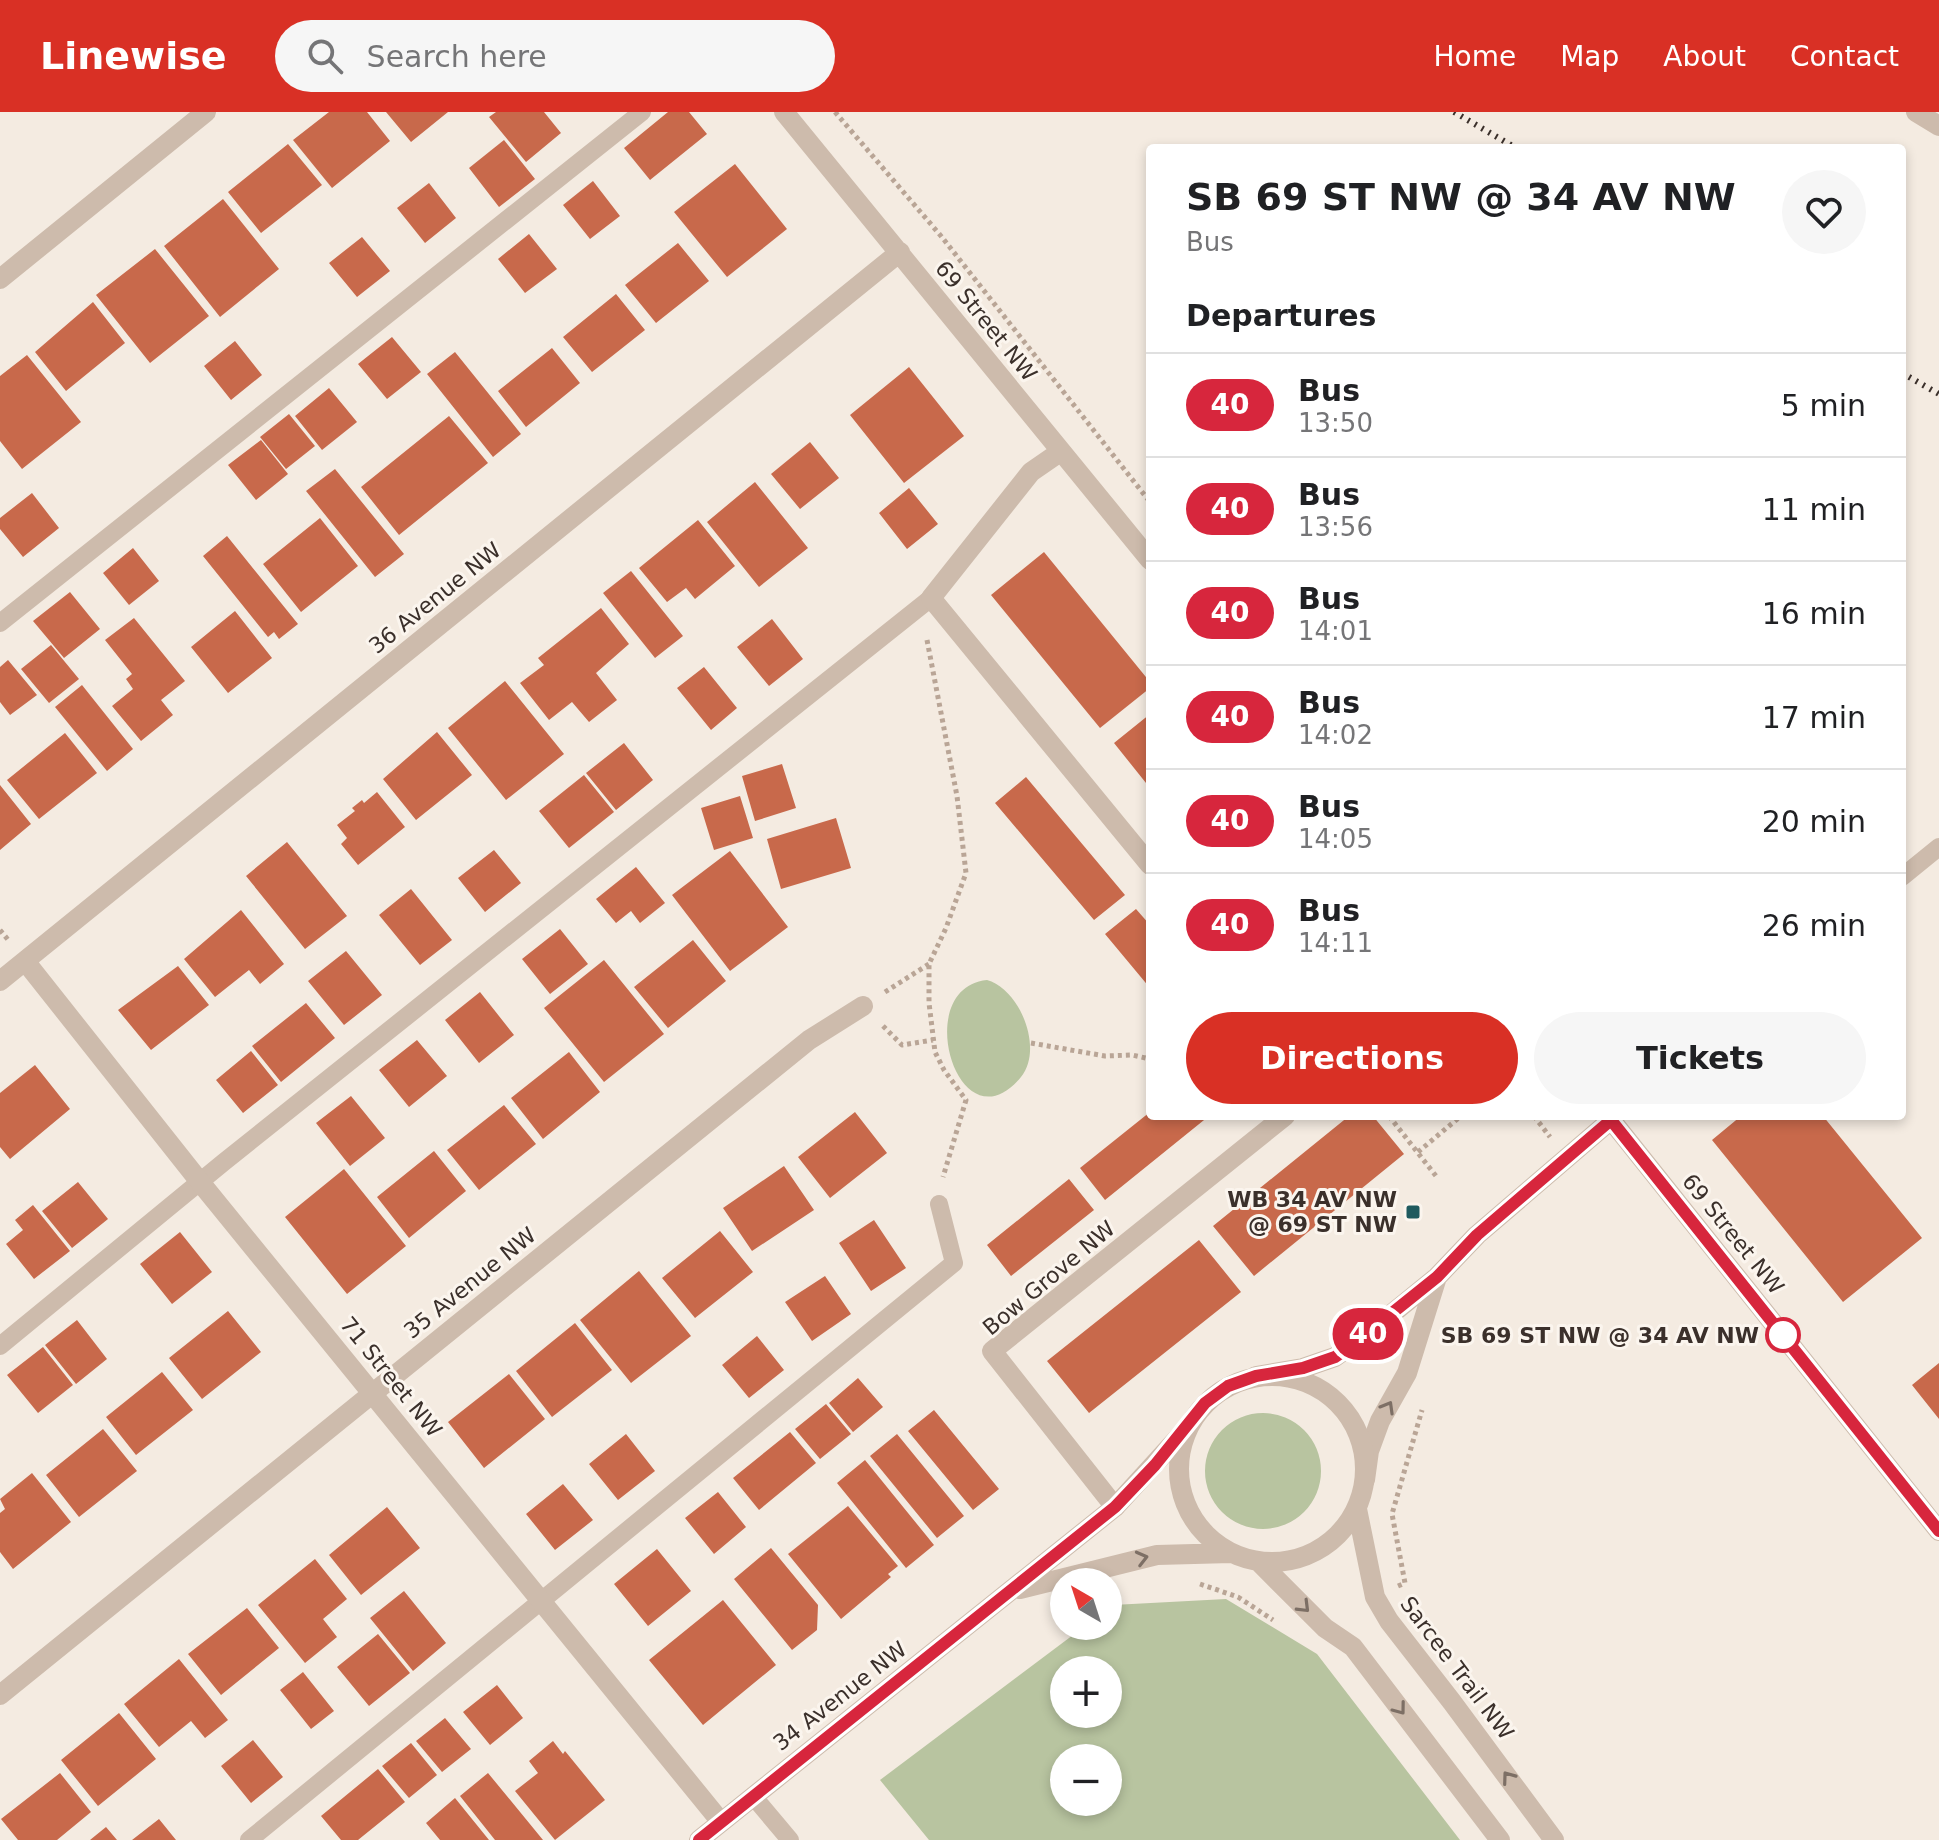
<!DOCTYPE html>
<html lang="en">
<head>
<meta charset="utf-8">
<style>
  :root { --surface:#fff; --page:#f6f6f6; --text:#202124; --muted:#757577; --line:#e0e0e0; --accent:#d93025 }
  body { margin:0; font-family:"DejaVu Sans",sans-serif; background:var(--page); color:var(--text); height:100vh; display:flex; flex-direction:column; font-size:30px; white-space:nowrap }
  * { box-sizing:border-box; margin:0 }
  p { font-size:26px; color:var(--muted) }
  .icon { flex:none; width:44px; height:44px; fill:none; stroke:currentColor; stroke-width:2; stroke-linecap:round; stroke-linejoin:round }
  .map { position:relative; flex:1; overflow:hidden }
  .panel { position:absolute; left:1146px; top:32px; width:760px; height:976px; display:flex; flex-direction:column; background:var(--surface); border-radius:8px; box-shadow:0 4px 12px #0003 }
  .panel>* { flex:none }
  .badge { padding:0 16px; border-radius:26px; font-size:28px; line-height:52px }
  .needle { width:52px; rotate:321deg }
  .fabs { position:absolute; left:1050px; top:1456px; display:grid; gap:16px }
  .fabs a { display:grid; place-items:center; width:72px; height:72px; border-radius:50%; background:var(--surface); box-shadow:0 4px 12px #0003; font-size:40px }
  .map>.badge { position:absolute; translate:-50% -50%; box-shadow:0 0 0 4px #fff }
  h2 { padding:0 40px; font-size:30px; line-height:72px }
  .round { display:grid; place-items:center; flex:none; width:84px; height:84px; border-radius:42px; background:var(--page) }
  .headline { display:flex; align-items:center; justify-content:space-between; height:136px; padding:0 40px }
  h1 { font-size:38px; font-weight:600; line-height:60px }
  .button { display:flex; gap:16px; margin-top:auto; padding:16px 40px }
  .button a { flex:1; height:92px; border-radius:48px; background:var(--accent); color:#fff; font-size:32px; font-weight:600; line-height:92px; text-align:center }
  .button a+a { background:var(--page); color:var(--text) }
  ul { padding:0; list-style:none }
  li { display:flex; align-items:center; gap:24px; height:104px; padding:0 40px; border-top:2px solid var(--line) }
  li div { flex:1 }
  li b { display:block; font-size:30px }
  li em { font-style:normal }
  li .badge { min-width:88px; font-weight:700; text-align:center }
  header { display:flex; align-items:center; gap:48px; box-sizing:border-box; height:112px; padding:0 40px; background:var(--accent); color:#fff }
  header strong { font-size:38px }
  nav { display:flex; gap:44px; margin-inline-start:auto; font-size:28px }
  .search { width:560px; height:72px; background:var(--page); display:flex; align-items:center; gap:20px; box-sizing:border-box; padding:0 28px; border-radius:44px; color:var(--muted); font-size:30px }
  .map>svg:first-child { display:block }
  .green { fill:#b8c4a0; fill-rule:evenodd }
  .building { fill:#c8694b }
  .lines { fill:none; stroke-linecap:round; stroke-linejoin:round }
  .path { stroke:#b9a596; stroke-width:5; stroke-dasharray:4 4; stroke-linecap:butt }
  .service { stroke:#cdbbac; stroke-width:18 }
  .minor { stroke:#cdbbac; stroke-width:20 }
  .tertiary { stroke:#cdbbac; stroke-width:20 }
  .rail { stroke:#3b302b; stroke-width:6; stroke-dasharray:2 6; stroke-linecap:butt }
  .oneway { stroke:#7d6f65 }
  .line-casing { stroke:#fff; stroke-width:18 }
  .line { stroke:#d7263d; stroke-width:12 }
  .poi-dot { fill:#1f5a5e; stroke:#fbf5ee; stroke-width:3 }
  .stop-dot { fill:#fff; stroke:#d7263d; stroke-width:4 }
  .labels { text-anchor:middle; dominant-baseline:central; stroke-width:6; stroke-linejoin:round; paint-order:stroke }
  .street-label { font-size:22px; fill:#3b302b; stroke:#fbf5ee }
  .poi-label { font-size:22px; font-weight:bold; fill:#3b302b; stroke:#fbf5ee; text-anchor:end }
  .stop-label { font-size:22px; font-weight:bold; fill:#3b302b; stroke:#fbf5ee; text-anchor:end }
</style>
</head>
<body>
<header>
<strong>Linewise</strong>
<div class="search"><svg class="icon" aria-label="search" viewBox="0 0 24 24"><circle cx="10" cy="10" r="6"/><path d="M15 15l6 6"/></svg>Search here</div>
<nav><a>Home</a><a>Map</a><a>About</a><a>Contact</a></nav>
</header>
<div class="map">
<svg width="1939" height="1728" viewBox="0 0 1939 1728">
  <rect width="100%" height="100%" fill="#f4ebe1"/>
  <path class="green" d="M 987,868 C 1020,877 1044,937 1021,965 C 959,1040 909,876 987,868 Z
    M1205 1359a58 58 0 1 1 116 0a58 58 0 1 1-116 0Z
    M 1226,1487 L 1317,1542 L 1460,1728 L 929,1728 L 880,1668 L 1085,1514 L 1108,1514 L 1108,1497 L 1113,1493 ZM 1064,1558 L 1108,1558 L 1108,1602 L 1064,1602 ZM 1064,1646 L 1108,1646 L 1108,1690 L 1064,1690 Z"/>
  <path class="building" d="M 329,0 L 367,0 L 390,29 L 332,76 L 293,28 Z
    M 386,0 L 448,0 L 411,30 Z
    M 496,0 L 544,0 L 561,21 L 526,50 L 489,5 Z
    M 668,0 L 689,0 L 707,22 L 650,68 L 624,36 Z
    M 504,28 L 535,67 L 499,95 L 469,56 Z
    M 288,32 L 322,73 L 261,121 L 228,80 Z
    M 735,52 L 787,117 L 727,165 L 674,100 Z
    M 593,69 L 620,104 L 590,127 L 563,93 Z
    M 429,71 L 456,106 L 425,131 L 397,96 Z
    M 223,87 L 279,157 L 220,205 L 164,134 Z
    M 529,122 L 557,157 L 525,181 L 498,147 Z
    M 362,125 L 390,159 L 357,185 L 329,151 Z
    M 678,131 L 709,169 L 656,211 L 625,173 Z
    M 155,137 L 209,204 L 150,251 L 96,183 Z
    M 616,182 L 645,218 L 592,260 L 563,225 Z
    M 93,190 L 125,231 L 66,279 L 35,240 Z
    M 392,225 L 421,260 L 387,287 L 358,252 Z
    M 235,229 L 262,263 L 231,288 L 204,254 Z
    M 552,236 L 580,271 L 526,315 L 498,279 Z
    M 455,240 L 521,322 L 493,345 L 427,262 Z
    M 27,243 L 81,310 L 22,357 L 0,329 L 0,264 Z
    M 909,255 L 964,324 L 904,371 L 850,303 Z
    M 329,276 L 357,310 L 322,338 L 295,304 Z
    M 289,302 L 315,334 L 286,357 L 260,325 Z
    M 449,304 L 488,351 L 399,423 L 361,375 Z
    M 261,328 L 288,362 L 256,388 L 228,353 Z
    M 810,330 L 839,366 L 800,397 L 771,362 Z
    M 335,357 L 404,442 L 375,465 L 306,379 Z
    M 755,370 L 808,436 L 759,475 L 707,410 Z
    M 909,376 L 938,412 L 907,437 L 879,401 Z
    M 32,381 L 59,416 L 23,445 L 0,417 L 0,406 Z
    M 320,406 L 358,454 L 301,500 L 263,452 Z
    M 698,408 L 735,454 L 695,487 L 686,476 L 667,490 L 639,456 Z
    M 227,424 L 298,512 L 279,527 L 274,520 L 268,525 L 203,444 Z
    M 133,436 L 159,469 L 129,493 L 103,461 Z
    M 1044,440 L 1150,570 L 1150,576 L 1100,616 L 991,483 Z
    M 631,459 L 683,524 L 655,546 L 603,481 Z
    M 70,480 L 100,517 L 64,546 L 33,509 Z
    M 601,496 L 629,532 L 596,561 L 617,588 L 589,610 L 572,590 L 549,608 L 520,571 L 544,553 L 538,546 Z
    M 235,499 L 272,546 L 228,581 L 191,535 Z
    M 134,506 L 185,569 L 161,588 L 173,603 L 141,629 L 112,594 L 133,577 L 126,567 L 132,562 L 105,528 Z
    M 772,507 L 803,547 L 769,574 L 737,535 Z
    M 51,533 L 79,567 L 49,591 L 21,557 Z
    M 8,548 L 37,583 L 10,603 L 0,590 L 0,555 Z
    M 704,555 L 737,596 L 711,618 L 677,576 Z
    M 505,569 L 564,642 L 506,688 L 448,616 Z
    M 82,573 L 133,637 L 107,659 L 55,595 Z
    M 1150,602 L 1150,676 L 1114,631 Z
    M 437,620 L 472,663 L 416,708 L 383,667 Z
    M 65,621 L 97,661 L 39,707 L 7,668 Z
    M 624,631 L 653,668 L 616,698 L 586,661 Z
    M 782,652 L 796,696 L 755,709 L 742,664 Z
    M 584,663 L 614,700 L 569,736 L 539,699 Z
    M 1026,665 L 1125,783 L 1094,808 L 995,691 Z
    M 0,673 L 31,712 L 0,738 Z
    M 377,680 L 405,715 L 358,753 L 341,732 L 347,726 L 337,713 L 355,699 L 352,696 L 362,688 L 364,691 Z
    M 740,684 L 753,726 L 714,738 L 701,696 Z
    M 836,706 L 851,756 L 781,777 L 767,727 Z
    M 287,730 L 347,804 L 305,837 L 246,764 Z
    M 494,738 L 521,771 L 485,800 L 458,766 Z
    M 730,739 L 788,815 L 730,859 L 672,783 Z
    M 636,755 L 665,791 L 640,811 L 631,799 L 616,811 L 596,787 Z
    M 411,777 L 452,828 L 420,853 L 379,803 Z
    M 1136,797 L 1150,813 L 1150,876 L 1105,822 Z
    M 241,798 L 284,852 L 260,872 L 249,858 L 215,885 L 184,847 Z
    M 560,817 L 588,852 L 550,882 L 522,847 Z
    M 693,828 L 726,869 L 668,916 L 634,875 Z
    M 346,839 L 382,883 L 344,913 L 308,869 Z
    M 604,848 L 664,922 L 604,970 L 544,896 Z
    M 178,854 L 209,893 L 151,938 L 118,898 Z
    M 480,880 L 514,923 L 479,951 L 445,908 Z
    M 306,891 L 335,926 L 281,970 L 252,934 Z
    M 417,928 L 447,964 L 409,995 L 379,958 Z
    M 251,939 L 278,973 L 243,1001 L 216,968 Z
    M 569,940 L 600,980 L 543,1027 L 511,986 Z
    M 35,953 L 70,997 L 10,1047 L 0,1035 L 0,981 Z
    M 351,984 L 385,1026 L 350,1054 L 316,1011 Z
    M 504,993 L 536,1032 L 479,1078 L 447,1038 Z
    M 855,1000 L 887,1041 L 830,1086 L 798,1045 Z
    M 1150,1000 L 1150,1004 L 1209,1004 L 1105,1088 L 1080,1056 Z
    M 1349,1004 L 1373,1004 L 1404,1042 L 1254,1164 L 1213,1114 Z
    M 1741,1004 L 1823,1004 L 1922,1126 L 1843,1190 L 1712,1028 Z
    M 434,1039 L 466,1079 L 409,1126 L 377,1085 Z
    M 784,1054 L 814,1098 L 752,1139 L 723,1096 Z
    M 344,1057 L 406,1134 L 347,1182 L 285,1105 Z
    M 1069,1067 L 1094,1098 L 1011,1164 L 987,1133 Z
    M 78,1070 L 108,1107 L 72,1136 L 42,1099 Z
    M 33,1093 L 70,1139 L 34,1167 L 6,1132 L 23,1118 L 15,1108 Z
    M 874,1108 L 906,1156 L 871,1179 L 839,1131 Z
    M 720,1119 L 753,1160 L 695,1206 L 662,1166 Z
    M 180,1120 L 212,1160 L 172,1192 L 140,1152 Z
    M 1199,1128 L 1241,1180 L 1089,1301 L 1047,1249 Z
    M 639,1159 L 691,1224 L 631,1271 L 580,1208 Z
    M 825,1164 L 851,1202 L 812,1229 L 785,1190 Z
    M 228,1199 L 261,1240 L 202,1287 L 169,1246 Z
    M 77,1208 L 107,1247 L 76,1272 L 45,1233 Z
    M 575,1211 L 612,1258 L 552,1305 L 516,1259 Z
    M 757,1224 L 784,1258 L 749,1286 L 722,1253 Z
    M 43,1235 L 73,1273 L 38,1301 L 7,1263 Z
    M 1939,1251 L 1939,1307 L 1912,1273 Z
    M 162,1260 L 193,1298 L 136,1343 L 106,1305 Z
    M 509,1262 L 545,1307 L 484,1356 L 448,1310 Z
    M 858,1266 L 883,1295 L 853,1320 L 829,1291 Z
    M 826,1292 L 851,1322 L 820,1347 L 795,1317 Z
    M 934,1298 L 999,1377 L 973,1398 L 908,1319 Z
    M 103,1317 L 137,1359 L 79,1405 L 46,1363 Z
    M 790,1320 L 816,1351 L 759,1398 L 733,1366 Z
    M 626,1322 L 655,1359 L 618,1388 L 589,1352 Z
    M 897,1322 L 964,1404 L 937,1426 L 870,1344 Z
    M 865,1348 L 934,1433 L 906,1456 L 837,1371 Z
    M 32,1361 L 71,1410 L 13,1457 L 0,1440 L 0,1401 L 5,1397 L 0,1387 Z
    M 563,1372 L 593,1408 L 555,1438 L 526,1402 Z
    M 718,1380 L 746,1415 L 714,1442 L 685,1406 Z
    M 848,1394 L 898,1454 L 888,1462 L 891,1465 L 841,1507 L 788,1442 Z
    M 387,1395 L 420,1436 L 361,1483 L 329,1443 Z
    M 771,1436 L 818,1493 L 817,1518 L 792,1538 L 734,1467 Z
    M 657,1437 L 691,1479 L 648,1514 L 614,1472 Z
    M 315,1447 L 347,1487 L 323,1507 L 337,1525 L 305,1551 L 258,1493 Z
    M 404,1479 L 446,1531 L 413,1559 L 370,1506 Z
    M 723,1488 L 776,1553 L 703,1613 L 649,1548 Z
    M 247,1496 L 279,1536 L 221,1583 L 188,1542 Z
    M 378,1522 L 410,1561 L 369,1594 L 337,1555 Z
    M 179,1547 L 228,1608 L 205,1626 L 191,1609 L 159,1635 L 124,1592 Z
    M 303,1560 L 334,1599 L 311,1617 L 280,1578 Z
    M 497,1573 L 523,1606 L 490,1633 L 463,1600 Z
    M 119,1601 L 156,1647 L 98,1694 L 61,1648 Z
    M 445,1606 L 471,1637 L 442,1660 L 416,1629 Z
    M 253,1628 L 283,1665 L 251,1691 L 221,1654 Z
    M 553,1629 L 563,1642 L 565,1639 L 605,1688 L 555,1728 L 515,1679 L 538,1661 L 529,1649 Z
    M 411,1631 L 437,1663 L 409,1686 L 382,1654 Z
    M 378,1657 L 405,1690 L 358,1728 L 341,1728 L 321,1704 Z
    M 60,1661 L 91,1700 L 57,1728 L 18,1728 L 1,1707 Z
    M 488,1661 L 543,1728 L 495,1728 L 460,1684 Z
    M 455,1686 L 489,1728 L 440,1728 L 426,1711 Z
    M 159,1707 L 176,1728 L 132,1728 Z
    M 106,1715 L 117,1728 L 90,1728 Z"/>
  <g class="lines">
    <path class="path" d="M 835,0 L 941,124 L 1150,390
      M 927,528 L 957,684 L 966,761 L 946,816 L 929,852 L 929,891 L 935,940 L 944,958 L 966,988 L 943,1065
      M 0,818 L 9,829
      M 885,880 L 929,852
      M 883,914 L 902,933 L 933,928
      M 1031,931 L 1105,944 L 1132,943 L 1150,947
      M 1389,1004 L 1436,1064
      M 1534,1004 L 1550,1025
      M 1418,1040 L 1461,1004
      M 1200,1472 L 1238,1485 L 1273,1508
      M 1398,1474 L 1405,1471 L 1392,1402 L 1422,1298"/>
    <path class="service" d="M 0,511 L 642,0
      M 1902,765 L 1939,735
      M 0,1234 L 224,1050 L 931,486
      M 753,1684 L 790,1728
      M 249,1728 L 954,1151 L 939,1092"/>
    <path class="minor" d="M 784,0 L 1150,448
      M 1916,0 L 1939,14
      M 0,167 L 206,0
      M 1060,340 L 1031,360 L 931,486 L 1150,753
      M 25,849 L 200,1070 L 721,1710
      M 0,869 L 900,140
      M 1608,1004 L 1939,1419
      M 1256,1264 L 1303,1256 L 1335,1245 L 1367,1222 L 1437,1165 L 1477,1123 L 1611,1008
      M 1365,1368 L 1369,1339 L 1380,1309 L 1407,1261 L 1437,1165
      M 1115,1395 L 992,1239 L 1285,1004
      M 0,1583 L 809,928 L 863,894"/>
    <path class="tertiary" d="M1179 1357a93 93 0 1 1 186 0a93 93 0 1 1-186 0Z
      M 1357,1397 L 1375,1485 L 1389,1509 L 1452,1590 L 1554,1728
      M 1259,1450 L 1325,1516 L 1353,1535 L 1500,1728
      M 1020,1477 L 1157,1443 L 1231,1441
      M 699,1728 L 1115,1395 L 1188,1315"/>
    <path class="rail" d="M 1454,0 L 1516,36
      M 1902,261 L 1939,282"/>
  </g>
  <defs><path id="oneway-chevron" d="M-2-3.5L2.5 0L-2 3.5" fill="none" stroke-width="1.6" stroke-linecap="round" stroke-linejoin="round" transform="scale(2)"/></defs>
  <g class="oneway">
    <use href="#oneway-chevron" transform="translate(1388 1295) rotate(-60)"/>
    <use href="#oneway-chevron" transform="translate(1142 1446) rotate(-14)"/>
    <use href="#oneway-chevron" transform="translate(1304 1495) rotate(45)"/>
    <use href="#oneway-chevron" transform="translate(1400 1597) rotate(53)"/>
    <use href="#oneway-chevron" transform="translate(1508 1665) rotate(-126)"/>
  </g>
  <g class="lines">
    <g class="line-casing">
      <path id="line" d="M 699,1728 L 1115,1395 L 1155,1353 L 1205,1291 L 1228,1274 L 1256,1264 L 1303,1256 L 1335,1245 L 1351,1234 L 1437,1165 L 1477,1123 L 1611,1008 L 1939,1419"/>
    </g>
    <use href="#line" class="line"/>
  </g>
  <rect class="poi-dot" x="1405" y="1092" width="16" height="16" rx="4"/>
  <circle class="stop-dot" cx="1783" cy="1223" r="16"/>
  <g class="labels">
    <g class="street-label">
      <text transform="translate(986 209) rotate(51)">69 Street NW</text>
      <text transform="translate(435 486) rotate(-39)">36 Avenue NW</text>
      <text transform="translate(1733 1122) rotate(51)">69 Street NW</text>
      <text transform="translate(1049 1166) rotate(-40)">Bow Grove NW</text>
      <text transform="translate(470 1171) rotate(-39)">35 Avenue NW</text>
      <text transform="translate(391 1265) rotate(51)">71 Street NW</text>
      <text transform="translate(1457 1556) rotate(53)">Sarcee Trail NW</text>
      <text transform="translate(840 1584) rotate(-38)">34 Avenue NW</text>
    </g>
    <g class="poi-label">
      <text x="1397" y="1087">WB 34 AV NW<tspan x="1397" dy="25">@ 69 ST NW</tspan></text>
    </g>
    <g class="stop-label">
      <text x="1759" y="1223">SB 69 ST NW @ 34 AV NW</text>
    </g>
  </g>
</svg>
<div class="fabs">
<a><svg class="needle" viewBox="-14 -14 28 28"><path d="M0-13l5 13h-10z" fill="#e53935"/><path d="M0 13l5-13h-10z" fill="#757577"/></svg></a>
<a>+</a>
<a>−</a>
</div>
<b class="badge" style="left:1368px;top:1222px;background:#d7263d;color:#fff">40</b>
<section class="panel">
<div class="headline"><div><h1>SB 69 ST NW @ 34 AV NW</h1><p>Bus</p></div><a class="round"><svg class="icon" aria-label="heart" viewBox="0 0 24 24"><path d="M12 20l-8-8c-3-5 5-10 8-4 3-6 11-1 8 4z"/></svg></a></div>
<h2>Departures</h2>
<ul>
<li><span class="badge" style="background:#d7263d;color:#fff">40</span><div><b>Bus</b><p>13:50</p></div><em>5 min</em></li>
<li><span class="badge" style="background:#d7263d;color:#fff">40</span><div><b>Bus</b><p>13:56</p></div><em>11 min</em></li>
<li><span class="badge" style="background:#d7263d;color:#fff">40</span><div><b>Bus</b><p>14:01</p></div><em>16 min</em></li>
<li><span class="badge" style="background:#d7263d;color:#fff">40</span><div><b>Bus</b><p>14:02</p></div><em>17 min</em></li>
<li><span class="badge" style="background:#d7263d;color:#fff">40</span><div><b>Bus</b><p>14:05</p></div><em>20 min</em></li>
<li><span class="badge" style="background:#d7263d;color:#fff">40</span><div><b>Bus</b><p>14:11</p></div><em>26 min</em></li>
</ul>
<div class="button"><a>Directions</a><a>Tickets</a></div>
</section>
</div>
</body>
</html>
